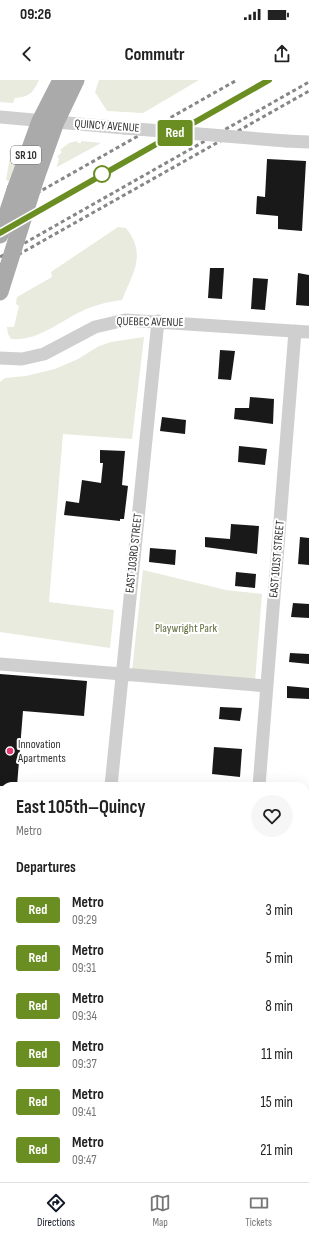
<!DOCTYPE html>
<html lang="en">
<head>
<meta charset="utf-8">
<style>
  :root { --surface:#fff; --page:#f6f6f6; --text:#222; --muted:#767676; --line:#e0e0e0; --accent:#111827 }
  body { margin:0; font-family:"Sofia Sans Condensed",sans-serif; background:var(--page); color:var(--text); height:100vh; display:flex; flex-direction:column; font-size:15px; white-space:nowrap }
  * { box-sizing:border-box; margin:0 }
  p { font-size:13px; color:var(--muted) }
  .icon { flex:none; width:22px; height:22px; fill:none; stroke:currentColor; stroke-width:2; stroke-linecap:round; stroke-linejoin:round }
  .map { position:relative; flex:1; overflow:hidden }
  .side { position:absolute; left:0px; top:702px; width:309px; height:400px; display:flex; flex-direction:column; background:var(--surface); border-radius:12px 12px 0 0; box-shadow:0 4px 16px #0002 }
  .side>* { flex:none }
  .badge { padding:0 8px; border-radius:3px; font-size:14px; line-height:26px }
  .map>.badge { position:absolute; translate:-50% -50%; box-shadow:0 0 0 2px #fff }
  h2 { padding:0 16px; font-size:15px; line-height:36px }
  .round { display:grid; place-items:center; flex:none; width:42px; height:42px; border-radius:21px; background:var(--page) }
  .summary { display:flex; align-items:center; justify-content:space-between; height:68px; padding:0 16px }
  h1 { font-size:19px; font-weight:700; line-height:30px }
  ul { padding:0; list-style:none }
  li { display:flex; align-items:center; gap:12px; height:48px; padding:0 16px }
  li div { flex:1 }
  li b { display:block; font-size:15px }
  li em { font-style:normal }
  li .badge { min-width:44px; font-weight:700; text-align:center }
  .status { display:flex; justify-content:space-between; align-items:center; height:28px; padding:0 20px; background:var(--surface); direction:ltr }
  .status svg { height:11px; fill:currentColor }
  header { display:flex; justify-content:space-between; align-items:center; height:52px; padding:0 16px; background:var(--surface); font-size:18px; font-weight:700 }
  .tabs { display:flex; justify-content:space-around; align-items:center; height:56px; border-top:1px solid var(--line); background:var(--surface); font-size:11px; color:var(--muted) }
  .tabs a { display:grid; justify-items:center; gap:2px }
  .tabs .on { color:var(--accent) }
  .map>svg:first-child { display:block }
  .green { fill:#e8ebdd }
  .building { fill:#191919 }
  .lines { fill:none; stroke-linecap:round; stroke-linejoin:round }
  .minor { stroke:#cfcfcf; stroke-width:13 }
  .major { stroke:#aaa; stroke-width:17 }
  .rail { stroke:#878787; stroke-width:3; stroke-dasharray:4 3; stroke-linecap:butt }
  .minor-bridge { stroke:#cfcfcf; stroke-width:13 }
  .major-bridge { stroke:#aaa; stroke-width:17 }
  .line-casing { stroke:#fff; stroke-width:9 }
  .line { stroke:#6b8e23; stroke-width:6 }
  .stop-dot { fill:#fff; stroke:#6b8e23; stroke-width:2 }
  .poi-dot { fill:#e63771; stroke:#fff; stroke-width:1.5 }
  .labels { text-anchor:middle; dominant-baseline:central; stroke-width:4; stroke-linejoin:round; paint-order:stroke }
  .shield { fill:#fff; stroke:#707070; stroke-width:1 }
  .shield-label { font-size:11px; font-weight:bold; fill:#323232 }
  .street-label { font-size:12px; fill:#323232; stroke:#fff }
  .park-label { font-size:12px; fill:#616e3e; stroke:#fff }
  .poi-label { font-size:12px; fill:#323232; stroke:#fff; text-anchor:start }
</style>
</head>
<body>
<div class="status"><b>09:26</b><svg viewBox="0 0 49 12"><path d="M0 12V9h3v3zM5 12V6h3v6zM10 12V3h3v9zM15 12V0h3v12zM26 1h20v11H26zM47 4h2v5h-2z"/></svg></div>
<header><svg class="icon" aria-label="back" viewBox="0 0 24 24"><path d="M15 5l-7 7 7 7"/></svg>Commutr<svg class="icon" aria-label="share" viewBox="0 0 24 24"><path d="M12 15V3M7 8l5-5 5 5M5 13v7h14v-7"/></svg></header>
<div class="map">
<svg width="309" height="1102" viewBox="0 0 309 1102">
  <rect width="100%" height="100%" fill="#fff"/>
  <path class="green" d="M 0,0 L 39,0 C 33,13 29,17 15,18 L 13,23 L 0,22 Z
    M 99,0 L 199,0 L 143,33 L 107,31 L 95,12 Z
    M 77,61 L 78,63 L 81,63 L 81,61 L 101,63 L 57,87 L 59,78 L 57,77 L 62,72 L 60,70 L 69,63 Z
    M 15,69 L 16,81 L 9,101 L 6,100 L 10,77 L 9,71 Z
    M 118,147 L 126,148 C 147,175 133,192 122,220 C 107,222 94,225 80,232 C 57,243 38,261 11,259 L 8,254 L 7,247 L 14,247 L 19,226 L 16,224 L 17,217 L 52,197 L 51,192 Z
    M 144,257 L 132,359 L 63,354 L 49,522 L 114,530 L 110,568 L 0,552 L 0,302 L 5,298 L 26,296 L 55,289 L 78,279 L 99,266 L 111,262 Z
    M 143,490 L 226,510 L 262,514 L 255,601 L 132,591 Z"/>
  <path class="building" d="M 267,79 L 306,81 L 302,151 L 278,149 L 278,136 L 256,134 L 257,116 L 265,117 Z
    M 210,188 L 224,188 L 222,219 L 208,218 Z
    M 298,193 L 309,195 L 309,226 L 296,225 Z
    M 253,198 L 268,199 L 265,230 L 251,229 Z
    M 220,270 L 235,271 L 231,300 L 218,299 Z
    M 250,317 L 274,319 L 273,344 L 234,339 L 235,328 L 249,328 Z
    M 162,337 L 186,340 L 185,354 L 160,351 Z
    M 239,366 L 267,369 L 265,385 L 238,382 Z
    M 100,370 L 125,371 L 122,405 L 128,406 L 124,439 L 120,439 L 120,441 L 64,435 L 66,421 L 79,423 L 82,400 L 101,403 L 103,383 L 100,383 Z
    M 231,444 L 259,446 L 257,474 L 205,467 L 205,457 L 230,459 Z
    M 300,457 L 309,458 L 309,485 L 298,484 Z
    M 150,468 L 176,470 L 175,485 L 149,482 Z
    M 236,492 L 256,494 L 255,508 L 235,506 Z
    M 293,523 L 309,524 L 309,538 L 291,537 Z
    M 290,573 L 309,574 L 309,584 L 289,582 Z
    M 0,594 L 87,601 L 84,636 L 23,631 L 17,706 L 0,706 Z
    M 287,606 L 309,608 L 309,619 L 287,618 Z
    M 220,627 L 242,628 L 240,641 L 219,639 Z
    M 214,667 L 242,669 L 240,697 L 212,694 Z"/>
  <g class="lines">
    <path class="minor" d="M 0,37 L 124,48
      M 286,61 L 309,62
      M 0,278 L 22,279 L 44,274 L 95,247 L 125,240 L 309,252
      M 0,584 L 267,606
      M 111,706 L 158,241
      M 259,706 L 295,251
      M 0,915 L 4,915
      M 81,1102 L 81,1098
      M 229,1102 L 229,1098"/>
    <path class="major" d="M 36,98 L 56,42 L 76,0
      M 15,110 L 40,41 L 61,0"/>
    <path class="rail" d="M 0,134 L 237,0
      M 0,153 L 269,0
      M 0,177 L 309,2
      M 0,185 L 309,11"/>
    <path class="minor-bridge" d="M 124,48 L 286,61"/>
    <path class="major-bridge" d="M 0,155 L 15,110
      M 0,212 L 36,98"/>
  </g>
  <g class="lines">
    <g class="line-casing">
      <path id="line" d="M 0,153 L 269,0"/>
    </g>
    <use href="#line" class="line"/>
  </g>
  <circle class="stop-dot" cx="102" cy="94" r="8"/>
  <circle class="poi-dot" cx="10" cy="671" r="4"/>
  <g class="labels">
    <rect class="shield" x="11" y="66" width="30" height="18" rx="3"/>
    <g class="shield-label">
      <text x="26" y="75">SR 10</text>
    </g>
    <g class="street-label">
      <text transform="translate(107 46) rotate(4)">QUINCY AVENUE</text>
      <text transform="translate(150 242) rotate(1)">QUEBEC AVENUE</text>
      <text transform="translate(134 473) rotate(-84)">EAST 103RD STREET</text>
      <text transform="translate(277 479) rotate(-85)">EAST 101ST STREET</text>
    </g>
    <g class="park-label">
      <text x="186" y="548">Playwright Park</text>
    </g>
    <g class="poi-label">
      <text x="18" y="664">Innovation<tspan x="18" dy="14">Apartments</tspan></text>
    </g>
  </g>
</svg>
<b class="badge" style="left:175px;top:53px;background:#6b8e23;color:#fff">Red</b>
<section class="side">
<div class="summary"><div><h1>East 105th–Quincy</h1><p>Metro</p></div><a class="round"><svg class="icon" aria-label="heart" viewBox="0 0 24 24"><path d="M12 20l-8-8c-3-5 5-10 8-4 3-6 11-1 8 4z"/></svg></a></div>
<h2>Departures</h2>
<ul>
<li><span class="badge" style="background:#6b8e23;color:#fff">Red</span><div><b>Metro</b><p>09:29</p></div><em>3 min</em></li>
<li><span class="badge" style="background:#6b8e23;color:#fff">Red</span><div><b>Metro</b><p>09:31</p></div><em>5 min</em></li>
<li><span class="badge" style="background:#6b8e23;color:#fff">Red</span><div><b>Metro</b><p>09:34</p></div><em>8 min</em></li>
<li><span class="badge" style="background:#6b8e23;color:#fff">Red</span><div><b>Metro</b><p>09:37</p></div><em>11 min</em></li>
<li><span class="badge" style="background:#6b8e23;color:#fff">Red</span><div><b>Metro</b><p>09:41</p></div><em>15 min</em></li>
<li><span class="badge" style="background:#6b8e23;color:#fff">Red</span><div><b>Metro</b><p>09:47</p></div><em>21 min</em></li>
</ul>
</section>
</div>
<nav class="tabs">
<a class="on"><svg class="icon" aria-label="directions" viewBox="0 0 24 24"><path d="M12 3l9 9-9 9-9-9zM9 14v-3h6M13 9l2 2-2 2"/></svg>Directions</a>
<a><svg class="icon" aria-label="map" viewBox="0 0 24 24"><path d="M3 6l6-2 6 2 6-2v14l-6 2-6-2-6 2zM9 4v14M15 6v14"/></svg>Map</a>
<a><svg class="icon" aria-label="tickets" viewBox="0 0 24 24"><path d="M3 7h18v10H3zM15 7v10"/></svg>Tickets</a>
</nav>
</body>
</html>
